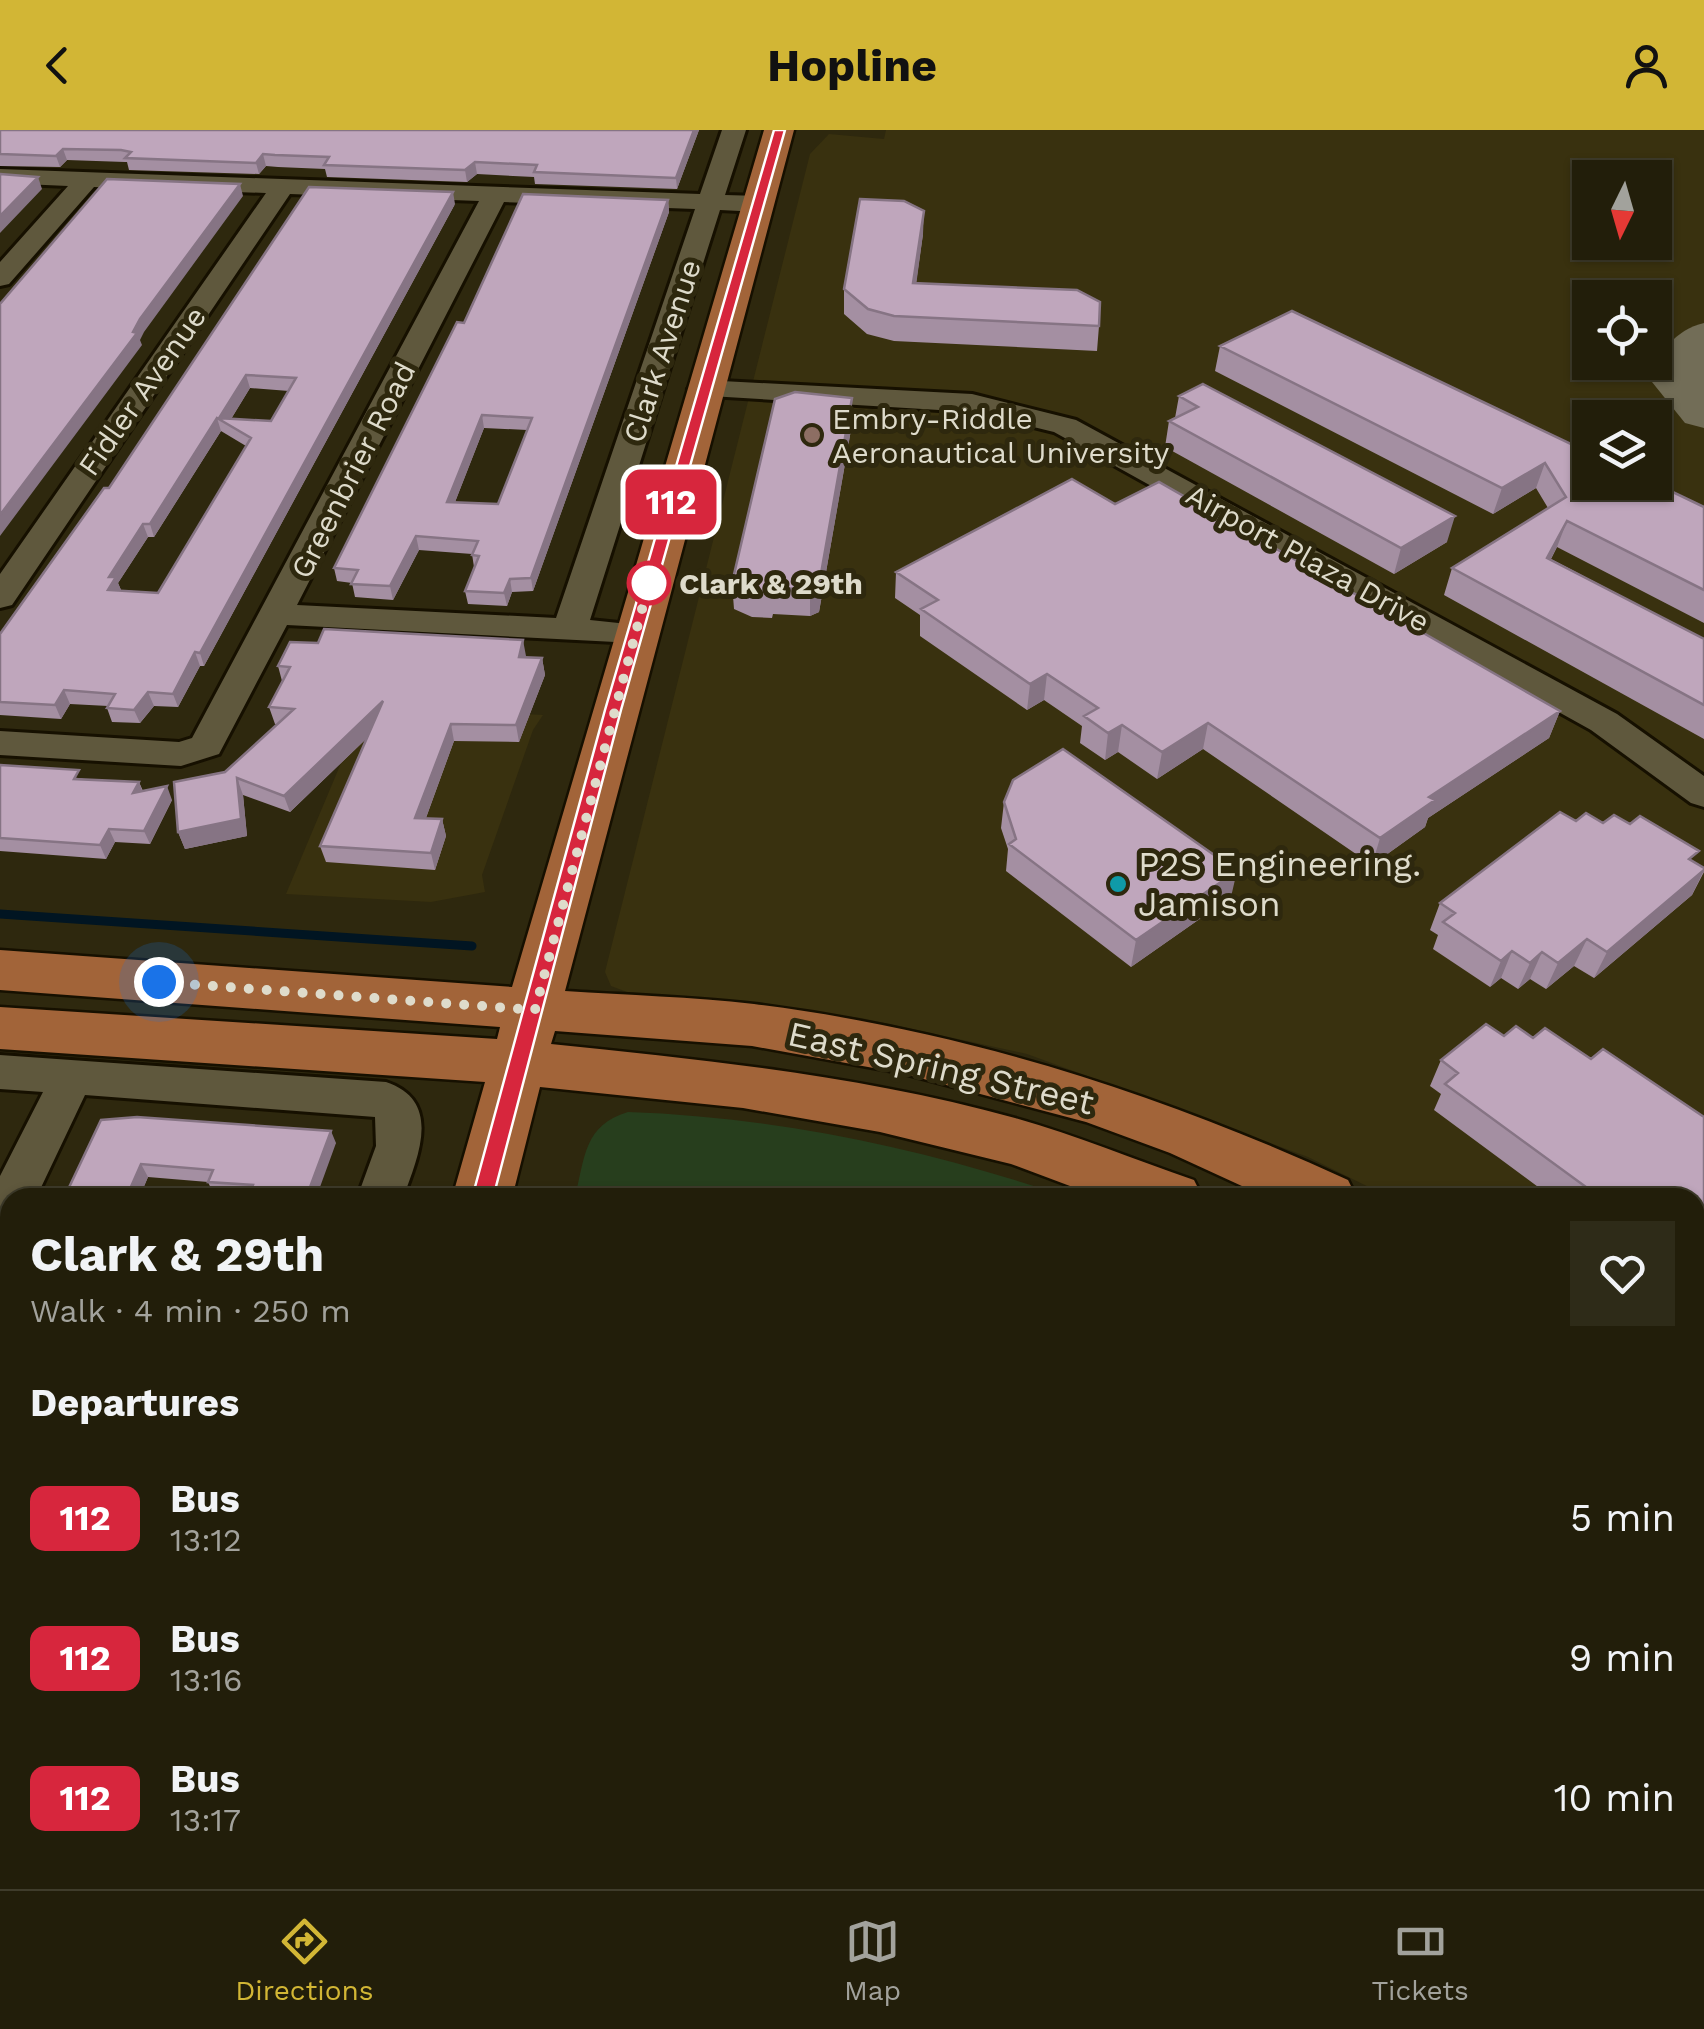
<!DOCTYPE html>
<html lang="en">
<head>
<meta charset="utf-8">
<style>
  :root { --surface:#221e0a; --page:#2e2b18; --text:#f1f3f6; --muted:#a2a29c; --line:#3f3c2b; --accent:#d2b635 }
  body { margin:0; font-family:"Work Sans",sans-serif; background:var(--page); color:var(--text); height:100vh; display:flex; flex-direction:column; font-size:38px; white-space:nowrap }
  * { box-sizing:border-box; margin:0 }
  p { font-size:32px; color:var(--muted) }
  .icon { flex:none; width:55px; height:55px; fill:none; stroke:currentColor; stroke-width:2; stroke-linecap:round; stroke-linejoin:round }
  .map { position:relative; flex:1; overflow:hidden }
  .panel { position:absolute; left:0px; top:1058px; width:1705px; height:702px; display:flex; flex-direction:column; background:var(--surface); border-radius:30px 30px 0 0; box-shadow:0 2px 8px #0004,0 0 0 2px var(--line) }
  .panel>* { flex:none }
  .badge { padding:0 20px; border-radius:15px; font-size:35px; line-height:65px }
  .needle { width:65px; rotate:185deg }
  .fabs { position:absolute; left:1572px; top:30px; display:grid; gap:20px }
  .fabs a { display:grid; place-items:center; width:100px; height:100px; border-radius:0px; background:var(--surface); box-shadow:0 2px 8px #0004,0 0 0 2px var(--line); font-size:50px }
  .you { position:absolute; width:50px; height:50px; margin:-25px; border:8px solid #fff; border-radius:50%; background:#1a73e8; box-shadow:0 0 0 15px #1a73e833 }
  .map>.badge { position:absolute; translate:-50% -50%; box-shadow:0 0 0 5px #fff }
  h2 { padding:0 30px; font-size:38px; line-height:90px }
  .round { display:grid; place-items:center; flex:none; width:105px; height:105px; border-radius:0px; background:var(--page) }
  .summary { display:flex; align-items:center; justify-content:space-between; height:170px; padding:0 30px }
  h1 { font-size:48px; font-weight:700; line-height:75px }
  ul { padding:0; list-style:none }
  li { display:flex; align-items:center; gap:30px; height:140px; padding:0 30px }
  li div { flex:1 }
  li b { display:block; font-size:38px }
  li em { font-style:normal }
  li .badge { min-width:110px; font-weight:700; text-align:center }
  header { display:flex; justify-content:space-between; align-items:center; height:130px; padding:0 30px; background:var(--accent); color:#111; font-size:45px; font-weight:700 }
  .menu { display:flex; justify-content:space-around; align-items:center; height:140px; border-top:2px solid var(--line); background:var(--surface); font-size:28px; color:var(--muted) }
  .menu a { display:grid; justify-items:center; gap:5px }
  .menu .active { color:var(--accent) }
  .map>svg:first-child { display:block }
  .built { fill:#39310f; fill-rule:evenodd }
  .green { fill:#273e1d }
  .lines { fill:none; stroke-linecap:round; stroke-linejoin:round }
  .stream { stroke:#011522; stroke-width:9 }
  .taxiway { fill:#726d57; fill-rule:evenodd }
  .minor-casing { stroke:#161000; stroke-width:6 }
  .major-casing { stroke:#161000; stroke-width:5 }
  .minor { fill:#5f583d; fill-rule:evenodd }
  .major { fill:#a26439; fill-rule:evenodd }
  .wall { fill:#a48fa2; fill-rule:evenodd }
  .shaded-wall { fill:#867484 }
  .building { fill:#bfa6bc; stroke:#867484; stroke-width:2.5; fill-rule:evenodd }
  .line { fill:#d7263d; stroke:#fff; stroke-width:2.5 }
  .walk { stroke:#dedbcb; stroke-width:10; stroke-dasharray:0 18 }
  .education-dot { fill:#8d6e63; stroke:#2e280e; stroke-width:4 }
  .stop-dot { fill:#fff; stroke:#d7263d; stroke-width:5 }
  .culture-dot { fill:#0f9aa8; stroke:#2e280e; stroke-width:4 }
  .labels { text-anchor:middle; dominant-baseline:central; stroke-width:10; stroke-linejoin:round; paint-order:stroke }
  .far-street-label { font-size:30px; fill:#dedbcb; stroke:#2e280e }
  .far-poi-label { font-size:30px; fill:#dedbcb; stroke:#2e280e; text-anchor:start }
  .far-stop-label { font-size:30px; font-weight:bold; fill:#dedbcb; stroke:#2e280e; text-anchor:start }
  .poi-label { font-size:35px; fill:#dedbcb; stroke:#2e280e; text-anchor:start }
  .street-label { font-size:35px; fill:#dedbcb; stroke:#2e280e }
</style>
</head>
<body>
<header><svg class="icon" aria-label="back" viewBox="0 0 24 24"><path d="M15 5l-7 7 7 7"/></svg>Hopline<svg class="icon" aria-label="person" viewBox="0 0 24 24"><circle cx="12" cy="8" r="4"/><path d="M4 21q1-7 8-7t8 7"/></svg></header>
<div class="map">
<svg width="1704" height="1759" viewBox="0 0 1704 1759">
  <rect width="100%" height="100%" fill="#2e280e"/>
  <path class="built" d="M 886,0 L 1704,0 L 1704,1264 L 1695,1258 L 1695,1068 L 1389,1067 L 1308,1027 L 1027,924 L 861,888 L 627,862 L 611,856 L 605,842 L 810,24 L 829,4 L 884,9 ZM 1590,48 L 1655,48 L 1655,112 L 1590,112 ZM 1590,168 L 1655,168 L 1655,232 L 1590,232 ZM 1590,288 L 1655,288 L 1655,352 L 1590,352 Z
    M 365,576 L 543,585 L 533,600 L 482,745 L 485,762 L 431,772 L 286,764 Z"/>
  <path class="green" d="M 628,982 C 777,987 926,1019 1067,1067 L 575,1067 C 585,1027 584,995 628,982 Z
    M 1695,1442 L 1704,1449 L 1704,1759 L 380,1759 L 382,1750 L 1695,1750 Z"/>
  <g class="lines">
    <path class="stream" d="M 0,784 L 472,816"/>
    <path class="taxiway" d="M 1704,193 L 1704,298 L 1685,293 L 1652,252 C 1657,223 1675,200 1704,193 Z"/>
    <g class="minor-casing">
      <path id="minor" d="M 722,0 L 746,0 L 725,65 L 760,66 L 773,74 L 760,82 L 720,80 L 590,490 L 647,496 L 652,503 L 647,510 L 635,513 L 287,495 L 219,624 L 181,636 L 0,625 L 0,601 L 179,612 L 192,608 L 479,71 L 290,64 L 12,475 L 0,478 L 0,444 L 266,63 L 94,57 L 9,154 L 0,156 L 0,132 L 68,56 L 0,53 L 0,39 L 700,64 ZM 504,72 L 695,79 L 556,488 L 297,475 Z
        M 703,250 L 972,264 L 1076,290 L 1617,584 L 1704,646 L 1704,677 L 1691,673 L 1591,600 L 1054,302 L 972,282 L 693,265 L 688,259 Z
        M 0,925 L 386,952 C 443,971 418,1027 403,1068 L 357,1068 L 376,1016 L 375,987 L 85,965 L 36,1068 L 10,1068 L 10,1087 L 0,1083 L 0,1046 L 43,962 L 0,959 Z
        M 121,1750 L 183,1750 L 180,1759 L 118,1759 Z"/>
    </g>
    <g class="major-casing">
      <path id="major" d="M 764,0 L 794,0 L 565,861 C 628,865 692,867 754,874 C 962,900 1159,963 1348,1050 L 1357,1068 L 1268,1068 L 1170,1023 L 1086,992 L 901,943 L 752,916 L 555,901 L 551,914 C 707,930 863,946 1015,988 C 1076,1005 1135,1030 1194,1050 L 1203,1068 L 1102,1068 L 1011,1034 L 880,1002 L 743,978 L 540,957 L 512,1068 L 452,1068 L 485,952 L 0,919 L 0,877 L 497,909 L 500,897 L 0,860 L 0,820 L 512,857 Z
        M 1695,1260 L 1704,1263 L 1704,1327 L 1695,1323 Z
        M 1695,1349 L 1704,1353 L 1704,1422 L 1695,1418 Z
        M 244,1750 L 324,1750 L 322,1759 L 242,1759 Z"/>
    </g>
    <use href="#minor" class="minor"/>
    <use href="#major" class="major"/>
  </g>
  <path class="wall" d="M 0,0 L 699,0 L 677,59 L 535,54 L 534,47 L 477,44 L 467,52 L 327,47 L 325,39 L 278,37 L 266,36 L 259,44 L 129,40 L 127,32 L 125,32 L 67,30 L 60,37 L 0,36 Z
    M 668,70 L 669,82 L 533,461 L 512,462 L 507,476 L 468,474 L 465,461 L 474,437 L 472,424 L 419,420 L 393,470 L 355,467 L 352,453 L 337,451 L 334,438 L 464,193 ZM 484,298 L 527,300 L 498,374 L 455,372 Z
    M 455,74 L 204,536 L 200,536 L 178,577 L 154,576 L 140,593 L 112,592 L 107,578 L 108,576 L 70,574 L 61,589 L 0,585 L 0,504 L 109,358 ZM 250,258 L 289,261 L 271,291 L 231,289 ZM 221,301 L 246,316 L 158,463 L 121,460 L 118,453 L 148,407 L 154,407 Z
    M 923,104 L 916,153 L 1099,196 L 1097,221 L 894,211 L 867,204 L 844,184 L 844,159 Z
    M 1220,216 L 1704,377 L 1704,493 L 1557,417 L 1551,429 L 1704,509 L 1704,609 L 1444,465 L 1452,438 L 1548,378 L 1536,358 L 1493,384 L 1215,241 Z
    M 1179,266 L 1447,412 L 1394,444 L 1165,317 L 1169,291 L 1175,288 Z
    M 852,294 L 819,482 L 810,486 L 773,484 L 772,488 L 752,487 L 734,479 L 732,453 Z
    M 1115,374 L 1560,581 L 1549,608 L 1428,688 L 1425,697 L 1372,735 L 1203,619 L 1157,649 L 1118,622 L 1105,630 L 1080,613 L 1082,596 L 1044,570 L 1027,580 L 920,506 L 920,485 L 895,468 L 896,442 Z
    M 525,527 L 542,528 L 545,545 L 519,612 L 454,611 L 426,688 L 442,689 L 446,706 L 435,740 L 326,732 L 320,716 L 368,607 L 290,682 L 243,665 L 247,706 L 185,719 L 178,702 L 225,642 L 278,594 L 275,594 L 269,577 L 282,551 L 278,536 Z
    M 0,635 L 84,649 L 139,652 L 143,661 L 172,670 L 150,714 L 115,712 L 106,729 L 0,721 Z
    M 1004,672 L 1231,767 L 1131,837 L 1006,741 L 1008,719 L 1001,698 Z
    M 1576,691 L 1603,693 L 1693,732 L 1704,738 L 1704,742 L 1692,765 L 1594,848 L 1574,836 L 1546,859 L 1530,849 L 1518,859 L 1501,848 L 1490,857 L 1433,819 L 1438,805 L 1430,800 L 1440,773 Z
    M 1504,906 L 1533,908 L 1591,929 L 1704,987 L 1704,1120 L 1695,1129 L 1695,1068 L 1553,1068 L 1434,980 L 1441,964 L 1430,956 L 1441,930 Z
    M 101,990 L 336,1013 L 248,1068 L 214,1065 L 208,1052 L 148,1047 L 139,1068 L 64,1068 Z
    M 10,1182 L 10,1494 L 0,1493 L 0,1230 L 3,1223 L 0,1218 L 0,1206 Z
    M 0,1546 L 10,1547 L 10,1598 L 0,1597 Z"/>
  <path class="shaded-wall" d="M 694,0 L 699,0 L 677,59 L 676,48 Z
    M 63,19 L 67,30 L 60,37 L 56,26 Z
    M 263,24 L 266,36 L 259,44 L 256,33 Z
    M 475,32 L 477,44 L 467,52 L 465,40 Z
    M 38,47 L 42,59 L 0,103 L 0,86 Z
    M 240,54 L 243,66 L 144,202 L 140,210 L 142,215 L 0,406 L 0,385 L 133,202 L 140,189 Z
    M 453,62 L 455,74 L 204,536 L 200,523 Z
    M 668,70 L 669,82 L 533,461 L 531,448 Z
    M 924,81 L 923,104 L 913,178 L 913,153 Z
    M 246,245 L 250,258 L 228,294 L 219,288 Z
    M 852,268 L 852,294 L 819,482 L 810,486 L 810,460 Z
    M 482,285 L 484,298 L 450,385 L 447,372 Z
    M 217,288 L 221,301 L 154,407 L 150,394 Z
    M 1545,333 L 1536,358 L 1493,384 L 1502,358 Z
    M 1455,386 L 1447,412 L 1394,444 L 1401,418 Z
    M 1567,391 L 1557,417 L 1538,454 L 1547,428 Z
    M 143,394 L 148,407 L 118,453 L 121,460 L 108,460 L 109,447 Z
    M 416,406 L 419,420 L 393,470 L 390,456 Z
    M 510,449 L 512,462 L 507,476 L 504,463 Z
    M 523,510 L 526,526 L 522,543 L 519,527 Z
    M 195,522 L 200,536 L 178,577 L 173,564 Z
    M 542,528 L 545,545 L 519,612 L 516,595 Z
    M 1047,544 L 1044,570 L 1027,580 L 1030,554 Z
    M 64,560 L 70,574 L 61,589 L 55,575 Z
    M 148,562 L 154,576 L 140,593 L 134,580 Z
    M 383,571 L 388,588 L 290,682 L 284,666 Z
    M 1560,581 L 1549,608 L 1428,688 L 1425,697 L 1372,735 L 1380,708 L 1429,667 Z
    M 1208,593 L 1203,619 L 1157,649 L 1162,622 Z
    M 451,594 L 454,611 L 420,704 L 415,688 Z
    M 1122,595 L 1118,622 L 1105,630 L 1108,603 Z
    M 237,648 L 243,665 L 247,706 L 185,719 L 178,702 Z
    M 139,652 L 144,666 L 133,663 Z
    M 167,656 L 172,670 L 150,714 L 144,701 Z
    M 442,689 L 446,706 L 435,740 L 431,723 Z
    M 109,699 L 115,712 L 106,729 L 100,715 Z
    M 1704,740 L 1692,765 L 1594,848 L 1607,822 Z
    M 1237,741 L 1231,767 L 1131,837 L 1136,810 Z
    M 1587,809 L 1574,836 L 1546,859 L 1558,833 Z
    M 1512,821 L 1501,848 L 1490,857 L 1501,831 Z
    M 1542,822 L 1530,849 L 1518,859 L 1530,833 Z
    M 331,1001 L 336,1013 L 316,1068 L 306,1068 Z
    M 141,1034 L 148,1047 L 139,1068 L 126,1068 Z
    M 60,1750 L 73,1750 L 69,1759 L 56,1759 Z"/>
  <path class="building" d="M 0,0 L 694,0 L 676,48 L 534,42 L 537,35 L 475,32 L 465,40 L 324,35 L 329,27 L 275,25 L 263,24 L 256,33 L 125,28 L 131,22 L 121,20 L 63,19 L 56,26 L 0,24 Z
    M 0,44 L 38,47 L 0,86 Z
    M 107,49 L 240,54 L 140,189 L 133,202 L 137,203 L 0,385 L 0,174 Z
    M 309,57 L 453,62 L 200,523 L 195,522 L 173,564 L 148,562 L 134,580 L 107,578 L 115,564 L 64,560 L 55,575 L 0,572 L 0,504 L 104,358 L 109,358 ZM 246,245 L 296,248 L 271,291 L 219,288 ZM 217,288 L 251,308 L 158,463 L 108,460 L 116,447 L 109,447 L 143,394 L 150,394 Z
    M 523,64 L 668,70 L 531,448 L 510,449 L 504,463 L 465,461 L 479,426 L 472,425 L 478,411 L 416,406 L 390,456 L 351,454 L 358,440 L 334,438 L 457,192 L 464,193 ZM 482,285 L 532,288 L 498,374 L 447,372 Z
    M 860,69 L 904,71 L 924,81 L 913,153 L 1077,160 L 1100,172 L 1099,196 L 894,186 L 868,179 L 844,159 Z
    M 1292,181 L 1590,323 L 1590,352 L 1652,352 L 1704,377 L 1704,460 L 1567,391 L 1547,428 L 1704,509 L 1704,575 L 1452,438 L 1566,367 L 1545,333 L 1502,358 L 1220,216 Z
    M 1203,254 L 1455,386 L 1401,418 L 1169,291 L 1198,277 L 1179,266 Z
    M 795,262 L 852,268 L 819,455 L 810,460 L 772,457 L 771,462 L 750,461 L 732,453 L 775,269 Z
    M 1072,349 L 1115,374 L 1159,352 L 1560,581 L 1429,667 L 1435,670 L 1380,708 L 1208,593 L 1162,622 L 1122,595 L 1108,603 L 1084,586 L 1098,578 L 1047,544 L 1030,554 L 921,479 L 938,470 L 896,442 Z
    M 324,499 L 523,510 L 519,527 L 542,528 L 516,595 L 451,594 L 415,688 L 442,689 L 431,723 L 320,716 L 383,571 L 284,666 L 237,648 L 241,689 L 178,702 L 174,652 L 225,642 L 294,579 L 269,577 L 290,537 L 278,536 L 290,512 L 318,513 Z
    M 1063,619 L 1237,741 L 1136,810 L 1009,714 L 1016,709 L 1004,672 L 1013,650 Z
    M 0,635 L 79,640 L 74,649 L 139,652 L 133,663 L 167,656 L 144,701 L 109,699 L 100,715 L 0,708 Z
    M 1560,682 L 1576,691 L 1586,683 L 1603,693 L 1614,685 L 1630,694 L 1640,686 L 1699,721 L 1689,729 L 1704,738 L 1704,740 L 1607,822 L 1587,809 L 1558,833 L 1542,822 L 1530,833 L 1512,821 L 1501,831 L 1443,792 L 1455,783 L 1440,773 Z
    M 1486,894 L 1504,906 L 1516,896 L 1533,908 L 1545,898 L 1591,929 L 1603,919 L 1704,987 L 1704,1099 L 1695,1092 L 1695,1068 L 1601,1068 L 1445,954 L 1458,943 L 1441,930 Z
    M 137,987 L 331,1001 L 306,1068 L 248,1068 L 253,1055 L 208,1052 L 213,1040 L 141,1034 L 126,1068 L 64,1068 L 101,990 Z
    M 10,1182 L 10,1485 L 0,1484 L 0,1230 L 7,1215 L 0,1214 L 0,1206 Z
    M 0,1546 L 10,1547 L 10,1590 L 0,1589 Z
    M 0,1705 L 10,1706 L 10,1750 L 60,1750 L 56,1759 L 0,1759 Z"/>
  <path class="line" d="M 774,0 L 785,0 L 621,580 L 493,1068 L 482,1076 L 472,1068 L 605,580 Z"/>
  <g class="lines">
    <path class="walk" d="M 159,852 L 535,880 L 649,453"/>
  </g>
  <circle class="education-dot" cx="812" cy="305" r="10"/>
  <circle class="stop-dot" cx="649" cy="453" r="20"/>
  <circle class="culture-dot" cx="1118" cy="754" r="10"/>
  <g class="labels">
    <g class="far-street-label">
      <text transform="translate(662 221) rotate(-72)">Clark Avenue</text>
      <text transform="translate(142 261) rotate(-55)">Fidler Avenue</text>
      <text transform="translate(353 340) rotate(-63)">Greenbrier Road</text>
      <text transform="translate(1308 428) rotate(29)">Airport Plaza Drive</text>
    </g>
    <g class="far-poi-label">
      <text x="832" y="288">Embry-Riddle<tspan x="832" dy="34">Aeronautical University</tspan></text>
    </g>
    <g class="far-stop-label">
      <text x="679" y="453">Clark &amp; 29th</text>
    </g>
    <g class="poi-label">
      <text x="1138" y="734">P2S Engineering.<tspan x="1138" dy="40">Jamison</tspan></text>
    </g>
    <g class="street-label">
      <text transform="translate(941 938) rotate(13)">East Spring Street</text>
    </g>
  </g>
</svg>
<div class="fabs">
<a><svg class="needle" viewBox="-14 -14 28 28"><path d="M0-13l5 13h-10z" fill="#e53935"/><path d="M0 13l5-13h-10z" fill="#a2a29c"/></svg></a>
<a><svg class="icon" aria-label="locate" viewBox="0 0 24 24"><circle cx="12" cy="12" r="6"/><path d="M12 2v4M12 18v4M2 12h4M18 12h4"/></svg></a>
<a><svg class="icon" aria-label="layers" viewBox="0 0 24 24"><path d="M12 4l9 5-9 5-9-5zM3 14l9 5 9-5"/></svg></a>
</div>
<div class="you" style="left:159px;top:852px"></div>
<b class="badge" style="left:671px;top:372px;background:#d7263d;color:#fff">112</b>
<section class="panel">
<div class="summary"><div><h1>Clark &amp; 29th</h1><p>Walk · 4 min · 250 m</p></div><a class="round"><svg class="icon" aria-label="heart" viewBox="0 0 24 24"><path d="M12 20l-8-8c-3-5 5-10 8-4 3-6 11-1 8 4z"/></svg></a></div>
<h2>Departures</h2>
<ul>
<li><span class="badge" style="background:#d7263d;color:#fff">112</span><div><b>Bus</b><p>13:12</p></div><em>5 min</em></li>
<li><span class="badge" style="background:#d7263d;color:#fff">112</span><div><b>Bus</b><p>13:16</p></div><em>9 min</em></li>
<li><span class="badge" style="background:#d7263d;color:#fff">112</span><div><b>Bus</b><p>13:17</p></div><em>10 min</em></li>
</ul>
</section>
</div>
<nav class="menu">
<a class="active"><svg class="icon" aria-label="directions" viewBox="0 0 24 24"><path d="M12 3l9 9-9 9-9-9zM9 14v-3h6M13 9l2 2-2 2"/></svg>Directions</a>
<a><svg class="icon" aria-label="map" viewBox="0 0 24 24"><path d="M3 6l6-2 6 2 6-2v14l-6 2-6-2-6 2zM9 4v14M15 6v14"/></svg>Map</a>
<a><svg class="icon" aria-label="tickets" viewBox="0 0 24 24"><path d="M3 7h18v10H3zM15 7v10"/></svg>Tickets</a>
</nav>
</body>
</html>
